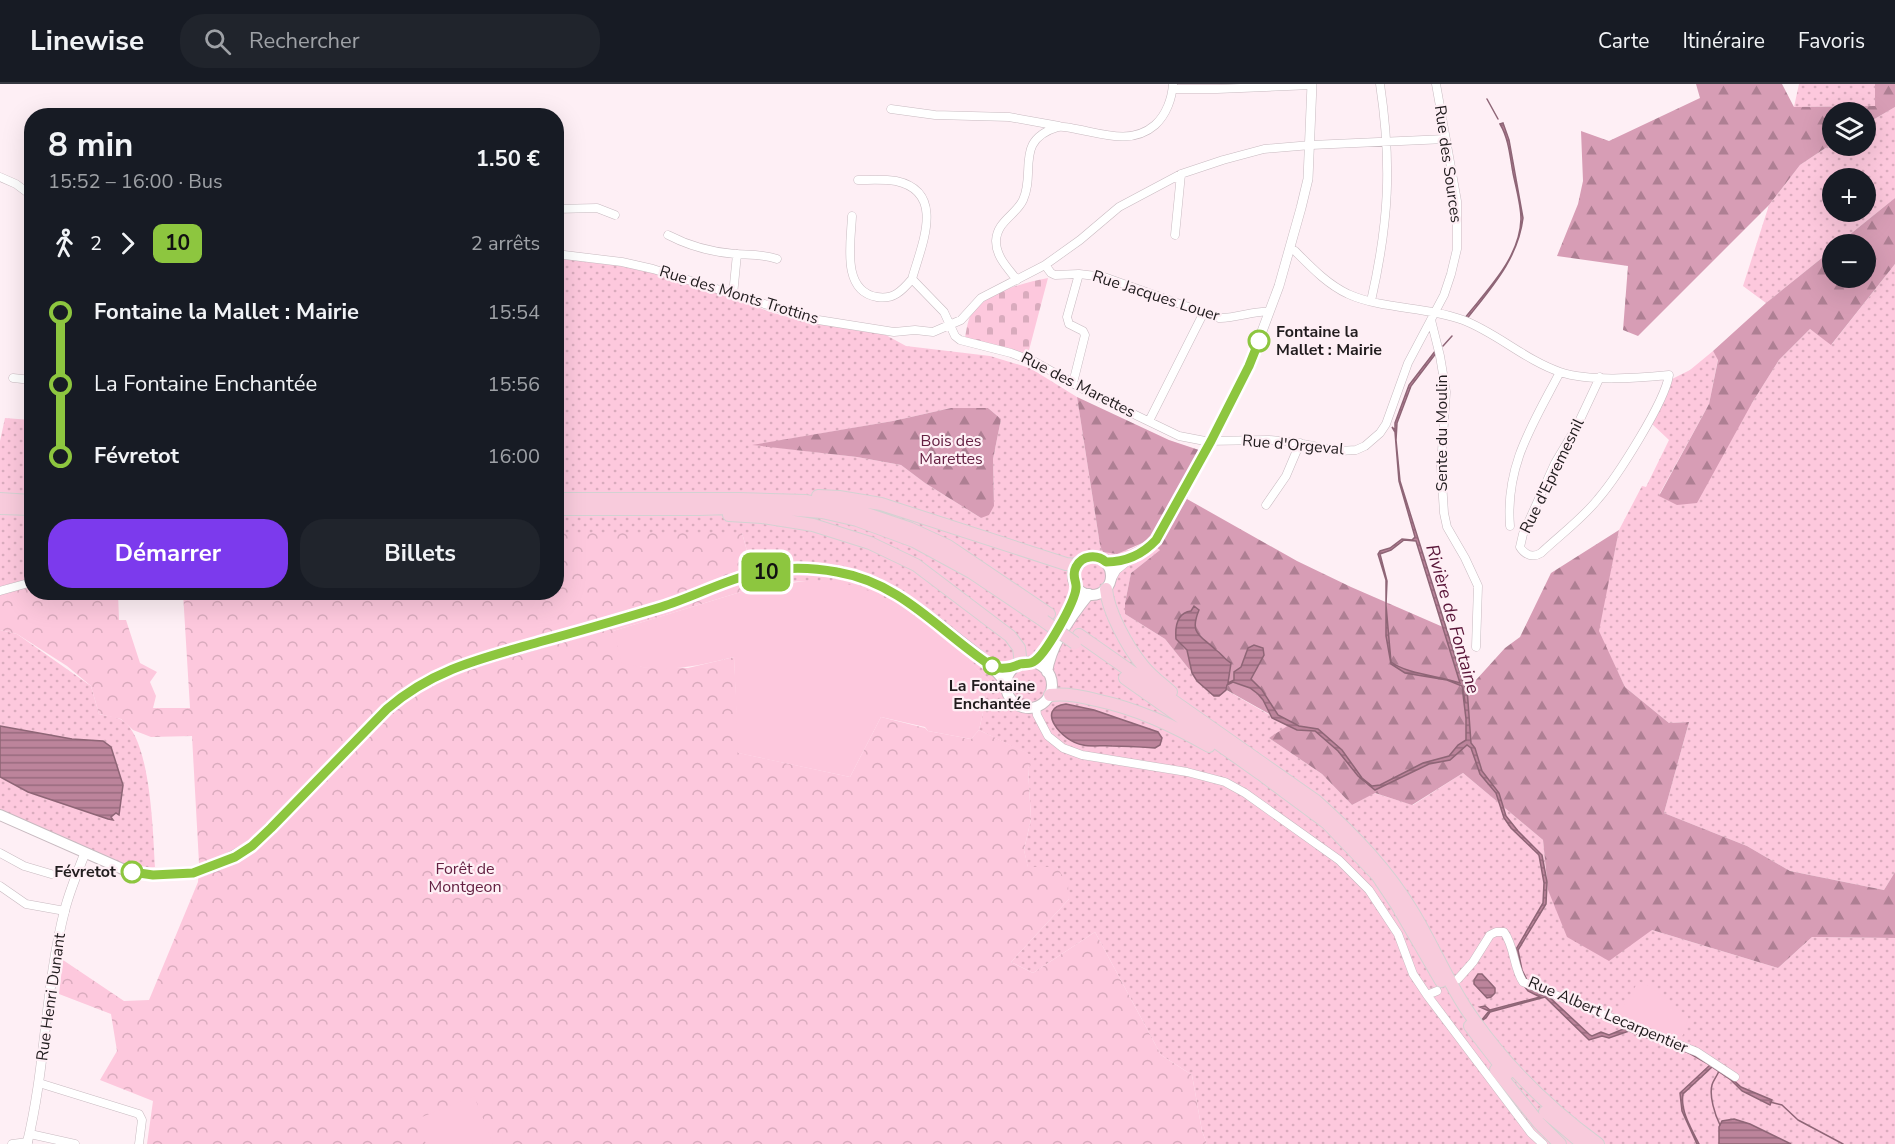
<!DOCTYPE html>
<html lang="fr">
<head>
<meta charset="utf-8">
<style>
  :root { --surface:#171b24; --page:#20242c; --text:#f1f3f6; --muted:#9ea1a6; --line:#363941; --accent:#7c3aed }
  body { margin:0; font-family:"Nunito Sans",sans-serif; background:var(--page); color:var(--text); height:100vh; display:flex; flex-direction:column; font-size:22px; white-space:nowrap }
  * { box-sizing:border-box; margin:0 }
  p { font-size:20px; color:var(--muted) }
  .icon { flex:none; width:33px; height:33px; fill:none; stroke:currentColor; stroke-width:2; stroke-linecap:round; stroke-linejoin:round }
  .map { position:relative; flex:1; overflow:hidden }
  .sheet { position:absolute; left:24px; top:24px; width:540px; height:492px; display:flex; flex-direction:column; background:var(--surface); border-radius:24px; box-shadow:0 6px 24px #0002 }
  .sheet>* { flex:none }
  .badge { padding:0 12px; border-radius:9px; font-size:21px; line-height:39px }
  .fabs { position:absolute; left:1822px; top:18px; display:grid; gap:12px }
  .fabs a { display:grid; place-items:center; width:54px; height:54px; border-radius:50%; background:var(--surface); box-shadow:0 6px 24px #0002; font-size:30px }
  .map>.badge { position:absolute; translate:-50% -50%; box-shadow:0 0 0 3px #fff }
  .legs { display:flex; align-items:center; gap:9px; height:66px; padding:0 24px; font-size:20px }
  .legs p { margin-inline-start:auto }
  .summary { display:flex; align-items:center; justify-content:space-between; height:102px; padding:0 24px }
  h1 { font-size:33px; font-weight:700; line-height:45px }
  .cta { display:flex; gap:12px; margin-top:auto; padding:12px 24px }
  .cta a { flex:1; height:69px; border-radius:24px; background:var(--accent); color:#fff; font-size:24px; font-weight:700; line-height:69px; text-align:center }
  .cta a+a { background:var(--page); color:var(--text) }
  ul { padding:0 24px; list-style:none }
  li { display:flex; align-items:center; gap:21px; height:72px; font-size:22px }
  li i { display:grid; place-items:center; width:9px; height:100%; margin:0 8px; background:currentColor }
  li i::after { content:''; width:15px; height:15px; margin:-8px; border:4px solid; border-radius:50%; background:var(--surface) }
  li p { margin-inline-start:auto }
  li:first-child i { background:linear-gradient(#0000 50%,currentColor 0) }
  li:last-child i { background:linear-gradient(currentColor 50%,#0000 0) }
  header { display:flex; align-items:center; gap:36px; box-sizing:border-box; height:84px; padding:0 30px; background:var(--surface); border-bottom:2px solid var(--line) }
  header strong { font-size:28px }
  nav { display:flex; gap:33px; margin-inline-start:auto; font-size:21px }
  .search { width:420px; height:54px; background:var(--page); display:flex; align-items:center; gap:15px; box-sizing:border-box; padding:0 21px; border-radius:24px; color:var(--muted); font-size:22px }
  .map>svg:first-child { display:block }
  .grass { fill:url(#grass-dots); fill-rule:evenodd }
  .forest { fill:url(#forest-firs) }
  .cemetery { fill:url(#cemetery-stones) }
  .park { fill:url(#park-crowns) }
  .garden { fill:#fdc8dd }
  .water { fill:url(#water-rules); stroke:#8e6576; stroke-width:1.5; fill-rule:evenodd }
  .lines { fill:none; stroke-linecap:round; stroke-linejoin:round }
  .stream { stroke:#8e6576; stroke-width:1.5 }
  .minor-casing { stroke:#c8bac0; stroke-width:9 }
  .tertiary-casing { stroke:#c8bac0; stroke-width:10 }
  .secondary-casing { stroke:#c8bac0; stroke-width:12 }
  .trunk-casing { stroke:#d3d2d2; stroke-width:14 }
  .minor { stroke:#fff; stroke-width:8 }
  .tertiary { stroke:#fff; stroke-width:9 }
  .secondary { stroke:#fff; stroke-width:10 }
  .trunk { stroke:#f8cbdc; stroke-width:12 }
  .trunk-bridge-casing { stroke:#d3d2d2; stroke-width:14; stroke-linecap:butt }
  .trunk-bridge { stroke:#f8cbdc; stroke-width:12 }
  .line-1-casing { stroke:#fff; stroke-width:14 }
  .line-1 { stroke:#8dc63f; stroke-width:9 }
  .stop-1-dot { fill:#fff; stroke:#8dc63f; stroke-width:3 }
  .labels { text-anchor:middle; dominant-baseline:central; stroke-width:4.5; stroke-linejoin:round; paint-order:stroke }
  .street-label { font-size:16px; fill:#211c1e; stroke:#feeff5 }
  .stop-label { font-size:16px; font-weight:bold; fill:#211c1e; stroke:#feeff5; text-anchor:start }
  .park-label { font-size:16px; fill:#642042; stroke:#feeff5 }
  .water-label { font-size:18px; font-style:italic; fill:#591538; stroke:#feeff5 }
</style>
</head>
<body>
<header>
<strong>Linewise</strong>
<div class="search"><svg class="icon" aria-label="search" viewBox="0 0 24 24"><circle cx="10" cy="10" r="6"/><path d="M15 15l6 6"/></svg>Rechercher</div>
<nav><a>Carte</a><a>Itinéraire</a><a>Favoris</a></nav>
</header>
<div class="map">
<svg width="1895" height="1060" viewBox="0 0 1895 1060">
  <defs>
    <pattern id="grass-dots" width="8" height="8" patternUnits="userSpaceOnUse" patternTransform="scale(1.5)"><rect width="8" height="8" fill="#fdc8dd"/><path d="M2 2h.1M6 6h.1" fill="none" stroke="#d9abbd" stroke-width="1.8" stroke-linecap="round"/></pattern>
    <pattern id="forest-firs" width="22" height="20" patternUnits="userSpaceOnUse" patternTransform="scale(1.5)"><rect width="22" height="20" fill="#d79db5"/><path d="M5 1l3.5 6h-7zM16 11l3.5 6h-7z" fill="#ae7f93"/></pattern>
    <pattern id="cemetery-stones" width="16" height="16" patternUnits="userSpaceOnUse" patternTransform="scale(1.5)"><rect width="16" height="16" fill="#fdc8dd"/><path d="M2 7V4a2 2 0 0 1 4 0v3zM10 15v-3a2 2 0 0 1 4 0v3z" fill="#d9abbd"/></pattern>
    <pattern id="park-crowns" width="20" height="18" patternUnits="userSpaceOnUse" patternTransform="scale(1.5)"><rect width="20" height="18" fill="#fdc8dd"/><path d="M2 6a3 3 0 1 1 6 0M12 15a3 3 0 1 1 6 0" fill="none" stroke="#d9abbd"/></pattern>
    <pattern id="water-rules" width="6" height="5" patternUnits="userSpaceOnUse" patternTransform="scale(1.5)"><rect width="6" height="5" fill="#bc849b"/><path d="M0 2.5h6" fill="none" stroke="#986b7e"/></pattern>
  </defs>
  <rect width="100%" height="100%" fill="#feeff5"/>
  <path class="grass" d="M 1799,0 L 1875,0 L 1875,22 L 1794,23 Z
    M 1895,23 L 1895,114 L 1838,160 L 1833,160 L 1833,165 L 1766,219 L 1743,202 L 1769,121 L 1800,81 L 1833,59 L 1833,62 L 1866,62 L 1866,40 ZM 1833,94 L 1866,94 L 1866,128 L 1833,128 Z
    M 556,173 L 623,181 L 652,187 L 771,228 L 788,233 L 884,250 L 906,262 L 990,272 L 1030,284 L 1077,313 L 1100,461 L 1129,466 L 1147,457 L 1160,466 L 1131,489 L 1125,519 L 1125,530 L 1165,555 L 1189,585 L 1289,642 L 1269,654 L 1322,690 L 1352,721 L 1374,709 L 1413,721 L 1463,689 L 1543,756 L 1548,806 L 1652,846 L 1778,884 L 1812,853 L 1895,854 L 1895,1060 L 1207,1060 L 1202,1047 L 1192,991 L 1161,971 L 1095,848 L 1033,889 L 1011,878 L 1069,815 L 1057,783 L 1028,784 L 1024,766 L 1031,735 L 1028,684 L 1034,673 L 979,646 L 990,597 C 917,528 864,480 757,503 L 742,449 L 557,449 ZM 951,324 L 988,324 L 1001,335 L 993,375 L 994,422 L 981,434 L 925,399 L 901,381 L 857,373 L 755,361 L 893,337 Z
    M 1895,180 L 1895,788 L 1884,806 L 1790,787 L 1747,762 L 1664,729 L 1689,638 L 1669,639 L 1625,603 L 1598,547 L 1619,446 L 1642,402 L 1646,403 L 1669,356 L 1652,340 L 1672,295 L 1690,286 L 1713,267 L 1718,275 L 1709,320 L 1659,411 L 1752,319 L 1779,276 L 1810,245 L 1832,260 Z
    M 5,334 L 31,336 L 31,499 L 0,506 L 0,357 Z
    M 0,546 L 17,550 L 91,602 L 99,630 C 106,632 116,632 122,636 C 151,654 153,750 155,783 L 133,785 L 0,727 Z"/>
  <path class="forest" d="M 1696,0 L 1782,0 L 1794,23 L 1875,22 L 1875,0 L 1895,0 L 1895,23 L 1866,40 L 1866,28 L 1833,28 L 1833,59 L 1800,81 L 1769,121 L 1638,252 L 1623,246 L 1628,182 L 1557,172 L 1578,120 L 1583,97 L 1581,47 L 1609,57 L 1700,14 Z
    M 1895,114 L 1895,180 L 1831,261 L 1810,245 L 1779,276 L 1752,319 L 1697,419 L 1677,421 L 1659,412 L 1709,320 L 1718,276 L 1713,267 L 1766,219 L 1833,165 L 1833,194 L 1866,194 L 1866,160 L 1838,160 Z
    M 1077,313 L 1169,356 L 1202,367 L 1187,415 L 1297,477 L 1351,503 L 1443,543 L 1466,607 L 1505,564 L 1520,553 L 1551,489 L 1619,446 L 1599,547 L 1625,603 L 1669,639 L 1689,638 L 1664,729 L 1747,762 L 1790,787 L 1884,806 L 1895,788 L 1895,854 L 1812,853 L 1778,884 L 1652,846 L 1609,877 L 1567,853 L 1548,806 L 1543,756 L 1463,689 L 1412,721 L 1375,709 L 1352,721 L 1322,690 L 1269,654 L 1289,641 L 1189,585 L 1165,555 L 1125,530 L 1125,519 L 1131,489 L 1160,466 L 1147,457 L 1117,470 L 1103,468 L 1100,461 Z
    M 951,324 L 988,324 L 1001,335 L 993,375 L 994,422 L 989,431 L 981,434 L 925,399 L 901,381 L 857,373 L 752,361 L 893,337 Z"/>
  <path class="cemetery" d="M 1048,194 L 1028,270 L 965,254 C 966,248 967,241 969,235 C 981,209 1022,199 1048,194 Z"/>
  <path class="park" d="M 557,449 L 742,449 L 757,503 L 613,547 L 641,583 L 688,584 L 734,573 L 739,669 L 850,693 L 881,633 L 925,644 L 928,647 L 971,655 L 979,646 L 1035,673 L 1028,684 L 1031,735 L 1024,766 L 1028,783 L 1057,783 L 1068,801 L 1069,815 L 1011,878 L 1033,889 L 1095,848 L 1161,971 L 1192,991 L 1202,1047 L 1207,1060 L 147,1060 L 153,1017 L 100,996 L 117,967 L 111,930 L 59,910 L 63,876 L 124,917 L 149,916 L 198,798 L 199,779 L 192,652 L 151,653 L 133,646 L 121,635 L 99,630 L 91,602 L 67,582 L 17,550 L 0,546 L 0,506 L 31,499 L 32,508 L 118,509 L 119,536 L 126,536 L 140,579 L 157,588 L 150,598 L 156,612 L 153,624 L 190,624 L 183,509 L 556,508 Z"/>
  <path class="garden" d="M 806,497 C 820,497 834,497 847,500 C 906,515 948,557 990,597 L 979,646 L 971,655 L 928,647 L 925,643 L 881,633 L 850,693 L 738,669 L 734,573 C 693,583 664,590 622,579 L 613,547 L 757,503 Z
    M 1638,897 L 1649,902 L 1688,933 L 1685,947 L 1679,958 L 1613,934 L 1628,917 Z
    M 474,1012 L 493,1060 L 426,1060 L 417,1035 Z"/>
  <path class="water" d="M 1503,39 L 1509,56 L 1523,134 C 1518,175 1491,204 1466,236 L 1464,235 C 1487,206 1520,174 1521,135 C 1521,121 1516,104 1513,89 C 1510,73 1509,55 1500,40 Z
    M 1436,266 L 1437,268 L 1411,302 L 1397,339 L 1396,356 L 1400,397 L 1465,604 L 1467,604 L 1471,659 L 1475,664 L 1482,687 L 1499,709 L 1506,732 L 1518,747 L 1542,771 L 1547,798 L 1546,820 L 1518,866 L 1522,886 L 1528,898 L 1524,896 L 1515,867 L 1543,819 L 1544,799 L 1539,771 L 1511,744 L 1504,734 L 1496,709 L 1480,690 L 1471,664 L 1467,661 L 1450,676 L 1429,680 L 1375,706 L 1358,692 L 1338,667 L 1315,647 L 1297,646 L 1272,634 L 1263,616 L 1258,610 L 1250,604 L 1233,598 L 1227,601 L 1226,606 L 1219,612 L 1214,612 L 1197,597 L 1192,589 L 1187,566 L 1176,555 C 1175,543 1177,529 1191,527 L 1194,522 L 1199,526 C 1189,550 1200,551 1216,566 C 1222,570 1225,576 1231,579 L 1228,599 L 1234,596 L 1234,588 L 1241,583 L 1248,564 L 1254,561 L 1263,564 L 1264,571 L 1251,595 L 1262,606 L 1278,631 L 1299,642 L 1318,645 L 1342,666 L 1362,694 L 1372,702 L 1380,701 L 1423,679 L 1449,672 L 1458,661 L 1466,656 L 1466,635 L 1462,602 L 1447,596 L 1405,589 L 1391,580 L 1386,552 L 1386,496 L 1378,470 L 1380,467 L 1390,464 L 1402,455 L 1412,456 L 1415,453 L 1399,397 L 1395,348 L 1392,343 L 1395,346 L 1395,339 L 1409,301 ZM 1404,456 L 1416,457 L 1460,599 C 1439,592 1407,590 1391,578 L 1386,521 L 1387,497 L 1380,470 L 1391,466 Z
    M 1066,620 L 1094,626 L 1158,648 L 1162,654 L 1160,661 L 1155,664 C 1141,663 1127,662 1112,662 C 1103,661 1092,663 1083,661 C 1062,658 1034,624 1066,620 Z
    M 0,642 L 72,655 L 103,657 L 111,663 L 123,701 L 119,731 L 116,729 L 111,733 L 113,736 L 108,735 L 28,708 L 0,693 Z
    M 1478,890 L 1482,890 L 1495,904 L 1495,909 L 1491,913 L 1487,914 L 1474,900 L 1474,896 Z
    M 1525,903 L 1548,912 L 1590,951 L 1592,952 L 1601,948 L 1609,951 L 1628,943 L 1694,967 L 1727,990 L 1741,1003 L 1772,1016 L 1770,1021 L 1742,1007 L 1731,996 L 1712,983 L 1683,1010 C 1680,1027 1692,1046 1699,1060 L 1697,1060 L 1682,1027 L 1680,1009 L 1710,981 L 1689,969 L 1629,947 L 1609,954 L 1602,952 L 1589,956 L 1545,913 L 1490,928 L 1486,934 L 1481,937 L 1489,927 L 1480,923 L 1485,922 L 1490,926 L 1540,913 L 1528,907 Z
    M 1734,1035 L 1750,1040 L 1791,1060 L 1719,1060 L 1719,1043 L 1722,1037 Z"/>
  <g class="lines">
    <path class="stream" d="M 1487,15 L 1498,35
      M 1443,262 L 1452,252
      M 1463,605 L 1465,618
      M 1719,987 C 1717,992 1713,997 1712,1001 C 1709,1012 1715,1031 1720,1041
      M 1770,1018 L 1782,1021 L 1798,1036 L 1843,1060"/>
    <g class="minor-casing">
      <path id="minor" d="M 1173,5 L 1217,5 L 1312,1
        M 891,25 L 935,31 L 1009,33 L 1059,42
        M 0,93 L 16,100 L 32,112
        M 858,96 C 870,96 884,95 896,97 C 947,108 921,162 912,195 L 944,228 L 955,252 L 960,256 L 1011,269 L 1035,278 L 1092,310 L 1179,352 L 1205,357 L 1269,356 L 1292,358 L 1339,367 L 1356,366 L 1365,362 L 1380,349 L 1386,340 L 1408,279 L 1444,211 L 1451,190 L 1457,165 L 1457,117 L 1436,0
        M 556,125 L 597,124 L 615,131
        M 852,132 C 851,158 841,207 877,213 C 893,216 902,207 912,195
        M 556,143 L 559,125
        M 668,151 C 689,162 711,168 735,170 C 751,171 763,170 777,175
        M 1175,151 L 1181,90
        M 1290,165 L 1295,167 C 1311,183 1327,200 1348,210 C 1384,226 1426,222 1463,236 C 1497,249 1525,276 1560,288 C 1590,298 1637,294 1669,291 C 1665,318 1617,393 1598,415 C 1582,435 1560,451 1541,469 C 1533,474 1525,471 1520,463 L 1523,450 L 1555,379 L 1577,342 L 1600,293
        M 556,170 L 622,178 L 653,185 L 812,235 L 894,248 L 915,246 L 933,248 L 961,236 L 981,214 L 1045,181 L 1080,156 L 1119,123 L 1181,90 L 1223,76 L 1264,65 L 1311,61 L 1446,55
        M 1045,181 L 1051,189 L 1055,191 L 1079,190 L 1104,193 L 1219,234 C 1234,235 1261,225 1269,228
        M 1017,196 C 1008,184 996,173 996,157 C 997,137 1016,131 1023,116 C 1036,88 1014,56 1058,43 C 1063,42 1071,44 1076,45 C 1103,50 1132,61 1155,41 C 1166,31 1172,15 1173,0
        M 733,211 L 737,170
        M 1371,217 C 1389,138 1392,80 1380,0
        M 1431,236 L 1440,272 L 1446,308 L 1441,382 L 1444,429 L 1447,443 L 1465,474 L 1478,502 L 1476,563
        M 13,294 L 32,296
        M 1073,299 L 1085,251 L 1083,247 L 1069,240 L 1067,233 L 1079,190
        M 1149,337 L 1203,230
        M 1266,421 L 1286,392 L 1300,359
        M 1510,442 C 1505,381 1533,340 1560,288
        M 0,507 L 32,498
        M 1036,623 L 1037,631 L 1048,652 L 1063,664 L 1082,671 L 1187,688 L 1225,698 L 1245,709 L 1339,776 L 1369,806 L 1398,850 L 1413,890 L 1427,911 L 1531,1049 L 1543,1060
        M 0,769 L 24,782 L 51,790
        M 0,802 L 26,820 L 65,827
        M 1458,895 L 1473,878 L 1490,851 L 1496,848 L 1504,848 C 1515,863 1513,883 1523,898 L 1697,968 L 1735,993
        M 1427,911 L 1437,907
        M 39,999 L 139,1030 L 142,1036 L 139,1060
        M 30,1050 L 75,1060
        M 12,1060 L 28,1058"/>
    </g>
    <g class="tertiary-casing">
      <path id="tertiary" d="M 1106,478 C 1126,479 1143,470 1156,456 L 1211,357 L 1249,282 L 1279,202 L 1301,124 L 1308,95 L 1312,0
        M 1111,495 L 1116,486 L 1127,477
        M 27,1060 C 46,983 45,902 65,825 C 70,806 78,787 85,769"/>
    </g>
    <g class="secondary-casing">
      <path id="secondary" d="M1073 492a19 19 0 1 1 38 0a19 19 0 1 1-38 0Z
        M1006 601a23 23 0 1 1 46 0a23 23 0 1 1-46 0Z
        M 1033,579 C 1053,559 1068,530 1077,503
        M 1047,588 C 1051,560 1071,532 1089,510
        M 0,731 L 127,787 L 153,791 L 193,789 L 217,781 L 252,762 L 387,625 C 433,586 479,576 535,560 C 578,548 620,536 662,523 C 694,513 724,497 756,489 C 782,483 812,483 838,488 C 885,497 923,527 959,556 C 976,569 993,582 1006,599"/>
    </g>
    <g class="trunk-casing">
      <path id="trunk" d="M 818,412 L 839,413 L 881,420 L 1066,480 L 1076,481
        M 0,415 L 32,417
        M 556,415 L 739,415 L 805,417 L 852,425 L 911,445 L 948,462 L 1049,530
        M 0,424 L 32,425
        M 556,425 L 699,425 L 762,423 L 822,428 L 857,436 L 914,457 L 971,488 L 1044,537
        M 729,431 L 762,433 L 813,441 L 870,459 L 916,481 L 1010,552 L 1019,564 L 1021,580
        M 1106,505 C 1108,528 1128,564 1143,582 C 1151,592 1162,600 1171,608
        M 1079,551 L 1316,717 C 1354,751 1388,786 1414,830 C 1433,862 1447,896 1467,926 C 1502,978 1547,1023 1598,1060
        M 1125,594 L 1261,690 L 1327,739 L 1377,791 L 1397,821 L 1441,897
        M 1050,611 C 1065,609 1081,612 1096,616 C 1138,625 1172,641 1209,662
        M 1470,942 L 1507,990
        M 1496,986 L 1539,1039 L 1560,1060
        M 1545,1028 L 1583,1060"/>
    </g>
    <use href="#minor" class="minor"/>
    <use href="#tertiary" class="tertiary"/>
    <use href="#secondary" class="secondary"/>
    <use href="#trunk" class="trunk"/>
    <g class="trunk-bridge-casing">
      <path id="trunk-bridge" d="M 1044,537 L 1075,559"/>
    </g>
    <use href="#trunk-bridge" class="trunk-bridge"/>
  </g>
  <g class="lines">
    <g class="line-1-casing">
      <path id="line-1" d="M 132,788 L 153,791 L 193,789 L 235,773 L 252,762 L 271,744 L 387,625 C 433,585 483,574 539,558 C 580,547 621,535 661,523 C 693,513 723,497 755,489 C 781,483 811,483 837,488 C 902,499 939,547 990,581 C 1000,587 1011,584 1020,580 C 1024,579 1030,580 1033,578 C 1045,572 1075,518 1076,504 C 1077,497 1071,492 1076,483 C 1082,471 1097,470 1106,478 C 1126,478 1143,470 1156,456 L 1211,357 L 1249,282 L 1259,257"/>
    </g>
    <use href="#line-1" class="line-1"/>
  </g>
  <g class="stop-1-dot">
    <circle cx="1259" cy="257" r="10"/>
    <circle cx="992" cy="582" r="8"/>
    <circle cx="132" cy="788" r="10"/>
  </g>
  <g class="labels">
    <g class="street-label">
      <text transform="translate(1448 80) rotate(82)">Rue des Sources</text>
      <text transform="translate(739 211) rotate(17)">Rue des Monts Trottins</text>
      <text transform="translate(1156 212) rotate(18)">Rue Jacques Louer</text>
      <text transform="translate(1078 301) rotate(27)">Rue des Marettes</text>
      <text transform="translate(1442 349) rotate(-90)">Sente du Moulin</text>
      <text transform="translate(1293 361) rotate(5)">Rue d'Orgeval</text>
      <text transform="translate(1552 392) rotate(-64)">Rue d'Epremesnil</text>
      <text transform="translate(51 913) rotate(-82)">Rue Henri Dunant</text>
      <text transform="translate(1608 931) rotate(23)">Rue Albert Lecarpentier</text>
    </g>
    <g class="stop-label">
      <text x="1276" y="248">Fontaine la<tspan x="1276" dy="18">Mallet : Mairie</tspan></text>
      <text x="992" y="602" text-anchor="middle">La Fontaine<tspan x="992" dy="18">Enchantée</tspan></text>
      <text x="116" y="788" text-anchor="end">Févretot</text>
    </g>
    <g class="park-label">
      <text x="951" y="357">Bois des<tspan x="951" dy="18">Marettes</tspan></text>
      <text x="465" y="785">Forêt de<tspan x="465" dy="18">Montgeon</tspan></text>
    </g>
    <g class="water-label">
      <text transform="translate(1453 535) rotate(74)">Rivière de Fontaine</text>
    </g>
  </g>
</svg>
<div class="fabs">
<a><svg class="icon" aria-label="layers" viewBox="0 0 24 24"><path d="M12 4l9 5-9 5-9-5zM3 14l9 5 9-5"/></svg></a>
<a>+</a>
<a>−</a>
</div>
<b class="badge" style="left:766px;top:488px;background:#8dc63f;color:#111">10</b>
<section class="sheet">
<div class="summary"><div><h1>8 min</h1><p>15:52 – 16:00 · Bus</p></div><b>1.50 €</b></div>
<div class="legs"><svg class="icon" aria-label="walk" viewBox="0 0 24 24"><circle cx="13" cy="4" r="2"/><path d="M13 8l-2 6 4 7M11 14l-3 7M7 12l3-4h3l4 4"/></svg>2<svg class="icon" aria-label="forward" viewBox="0 0 24 24"><path d="M9 5l7 7-7 7"/></svg><b class="badge" style="background:#8dc63f;color:#111">10</b><p>2 arrêts</p></div>
<ul>
<li><i style="color:#8dc63f"></i><b>Fontaine la Mallet : Mairie</b><p>15:54</p></li>
<li><i style="color:#8dc63f"></i><span>La Fontaine Enchantée</span><p>15:56</p></li>
<li><i style="color:#8dc63f"></i><b>Févretot</b><p>16:00</p></li>
</ul>
<div class="cta"><a>Démarrer</a><a>Billets</a></div>
</section>
</div>
</body>
</html>
